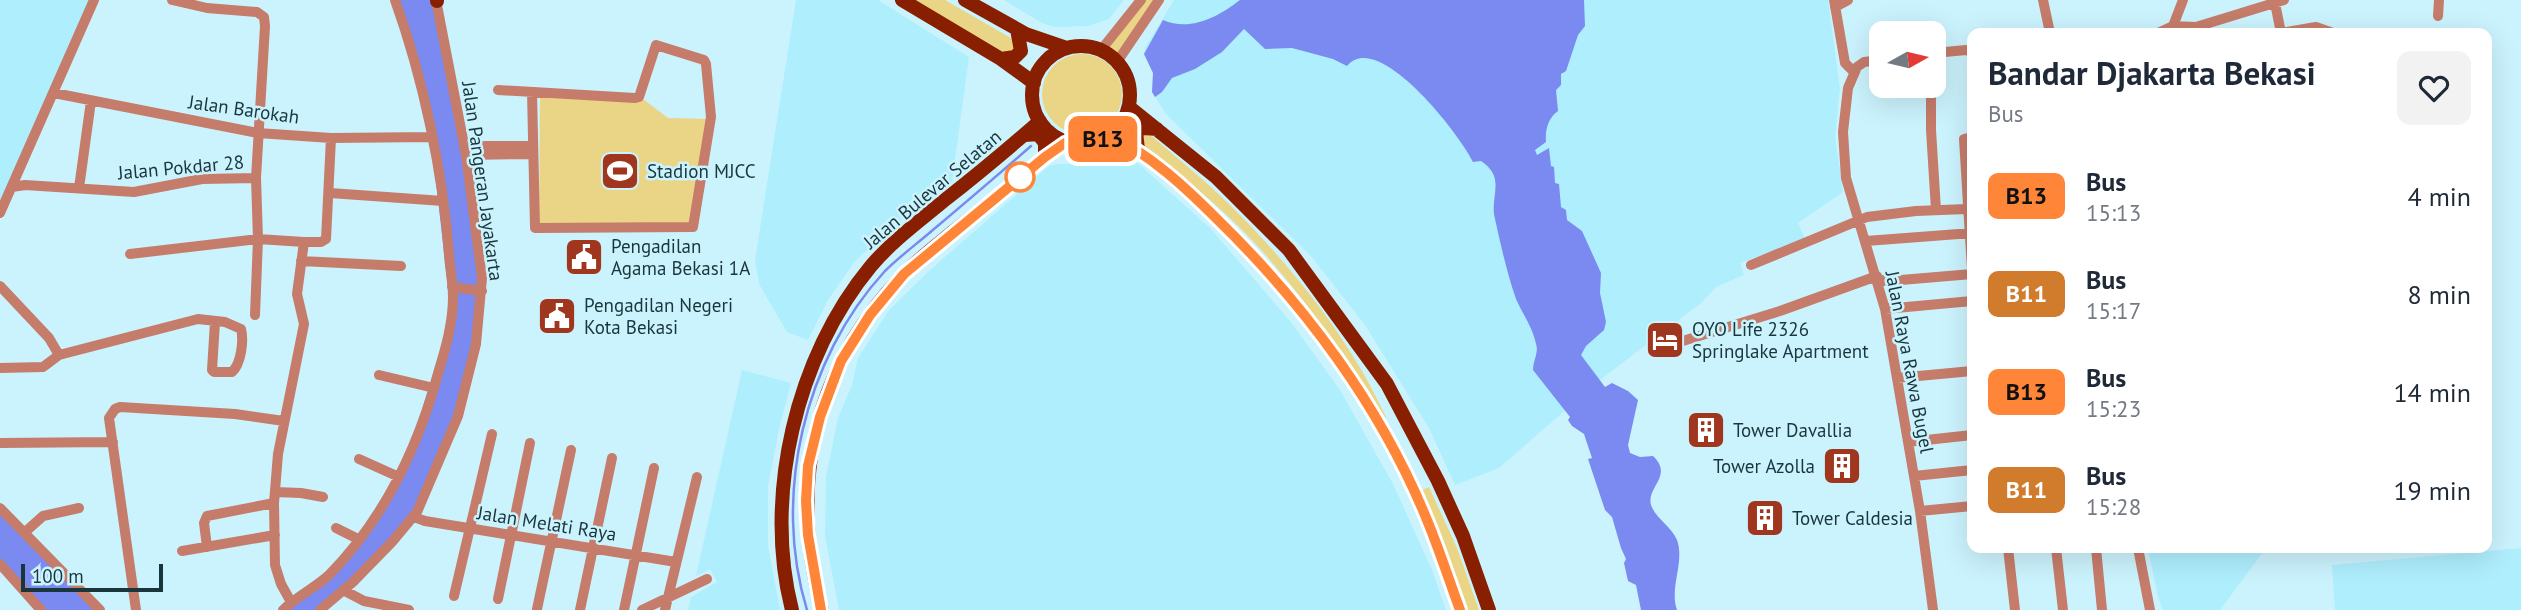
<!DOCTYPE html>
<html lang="en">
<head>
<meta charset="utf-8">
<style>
  :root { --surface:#fff; --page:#f2f2f3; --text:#1f2937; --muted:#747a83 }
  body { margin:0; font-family:"PT Sans",sans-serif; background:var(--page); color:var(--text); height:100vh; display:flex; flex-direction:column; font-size:26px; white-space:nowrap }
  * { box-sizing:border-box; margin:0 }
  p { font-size:23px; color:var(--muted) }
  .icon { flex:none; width:38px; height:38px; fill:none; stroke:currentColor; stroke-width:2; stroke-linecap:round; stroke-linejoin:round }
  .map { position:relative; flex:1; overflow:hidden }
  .drawer { position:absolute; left:1967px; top:28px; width:525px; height:525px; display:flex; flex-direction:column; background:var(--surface); border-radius:14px; box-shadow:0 7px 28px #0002 }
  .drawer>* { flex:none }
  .badge { padding:0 14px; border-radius:10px; font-size:24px; line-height:46px }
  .needle { width:46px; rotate:82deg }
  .fabs { position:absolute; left:1869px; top:21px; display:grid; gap:14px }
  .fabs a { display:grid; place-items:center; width:77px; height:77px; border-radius:14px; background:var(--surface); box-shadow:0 7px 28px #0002; font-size:35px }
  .scale { position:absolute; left:21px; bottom:18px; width:142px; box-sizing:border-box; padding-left:7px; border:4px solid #1a363d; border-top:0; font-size:19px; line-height:24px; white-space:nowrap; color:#1a363d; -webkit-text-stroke:5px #cbf3fd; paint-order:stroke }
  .map>.badge { position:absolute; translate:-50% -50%; box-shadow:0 0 0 4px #fff }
  .round { display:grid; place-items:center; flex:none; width:74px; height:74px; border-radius:14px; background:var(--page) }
  .headline { display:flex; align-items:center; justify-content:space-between; height:119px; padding:0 21px }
  h1 { font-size:33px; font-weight:700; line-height:52px }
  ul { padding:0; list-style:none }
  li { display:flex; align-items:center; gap:21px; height:98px; padding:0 21px }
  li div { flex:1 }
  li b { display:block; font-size:26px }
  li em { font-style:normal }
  li .badge { min-width:77px; font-weight:700; text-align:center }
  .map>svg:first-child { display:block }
  .built { fill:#afeefd }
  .green { fill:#ead586 }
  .water { fill:#7a8af0 }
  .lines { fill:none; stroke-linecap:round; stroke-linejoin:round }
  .stream { stroke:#7a8af0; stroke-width:2.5 }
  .minor { stroke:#c57c6a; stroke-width:10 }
  .major { stroke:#881f01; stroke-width:14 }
  .line-casing { stroke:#fff; stroke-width:16 }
  .line { stroke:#ff8638; stroke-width:10 }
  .stop-dot { fill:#fff; stroke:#ff8638; stroke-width:3.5 }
  .labels { text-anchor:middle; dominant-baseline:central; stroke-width:5; stroke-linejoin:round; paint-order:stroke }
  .street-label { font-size:19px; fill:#1a363d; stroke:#cbf3fd }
  .poi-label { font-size:19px; fill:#1a363d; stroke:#cbf3fd; text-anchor:start }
</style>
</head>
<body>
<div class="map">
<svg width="2521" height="610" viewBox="0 0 2521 610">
  <rect width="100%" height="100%" fill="#cbf3fd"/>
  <path class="built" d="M 0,0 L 95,0 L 0,213 Z
    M 796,0 L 878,0 L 969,57 L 952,181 L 896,224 L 855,261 L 828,300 L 808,340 L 787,332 L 759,284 L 755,260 Z
    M 1004,0 L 1124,0 L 1109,19 L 1088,26 L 1054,27 L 1042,23 Z
    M 1174,0 L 1828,0 L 1840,88 L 1835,137 L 1843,192 L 1798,223 L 1805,239 L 1740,263 L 1744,275 L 1716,287 L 1701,303 L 1600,380 L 1499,468 L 1455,485 L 1429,428 L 1365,325 L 1310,255 L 1166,114 L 1152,92 L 1153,73 L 1144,54 L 1145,48 Z
    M 1119,155 L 1131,157 L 1210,228 L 1291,322 L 1340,390 L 1393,484 L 1432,570 L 1446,610 L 839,610 L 825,536 L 826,477 L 838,418 L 852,385 L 858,358 L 889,310 L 929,271 L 1049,166 L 1059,164 L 1080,164 Z
    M 742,370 L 791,383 L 779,429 L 768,486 L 768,546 L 780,610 L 688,610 L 691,597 L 717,582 L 710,569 L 696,576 Z
    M 2148,548 L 2266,548 L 2220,610 L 2163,610 L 2158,597 Z
    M 2521,548 L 2521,610 L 2335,610 L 2332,565 Z"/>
  <path class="green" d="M 914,0 L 945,0 L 1016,41 L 1016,51 L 1006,54 Z
    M 1141,0 L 1159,0 L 1117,62 L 1101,50 Z
    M1042 94a40 40 0 1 1 80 0a40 40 0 1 1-80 0Z
    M 540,97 L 643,99 L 668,118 L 710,119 L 692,225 L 539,223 Z
    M 1144,133 L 1153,137 C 1179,160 1206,181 1230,205 C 1292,267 1349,337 1386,417 L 1384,420 C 1337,345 1286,268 1220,209 C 1195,186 1167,166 1141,145 Z
    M 1429,487 L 1457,548 L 1479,610 L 1468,610 L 1447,552 L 1420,491 Z"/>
  <path class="water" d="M 395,0 L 436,0 L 482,278 L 465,392 L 417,512 L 320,610 L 283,610 L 322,580 L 372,522 L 406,462 L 451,315 L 431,137 Z
    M 1240,0 L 1584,0 L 1585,26 L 1578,35 L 1566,71 L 1561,74 L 1561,85 L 1556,90 L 1558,111 C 1548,118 1545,130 1546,142 L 1535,150 L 1537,155 L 1549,148 L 1551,166 L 1554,167 L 1555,183 L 1559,184 L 1561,207 L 1566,210 L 1567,220 L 1582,231 L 1601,273 L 1600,293 L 1606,322 L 1604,330 L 1586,346 L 1581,355 L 1605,387 L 1612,383 L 1628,391 L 1638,400 L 1628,445 L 1630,453 L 1640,457 L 1653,456 C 1674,476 1646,487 1651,505 C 1656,519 1672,527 1677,540 C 1685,562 1669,588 1677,610 L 1641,610 L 1636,585 L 1628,581 L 1624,563 L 1626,559 L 1621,548 L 1612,517 L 1605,510 L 1588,459 L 1592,458 L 1584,434 L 1572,426 L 1568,420 L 1570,417 L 1533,370 C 1533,361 1539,352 1536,344 C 1533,328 1522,313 1516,299 C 1507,273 1501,246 1495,219 C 1489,197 1507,178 1481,161 L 1473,162 C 1461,136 1378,28 1347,66 L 1333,59 L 1292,48 L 1265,49 L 1244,29 L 1222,52 L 1195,69 L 1172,78 L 1162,92 L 1155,97 L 1152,92 L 1153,73 L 1144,54 L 1163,20 C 1190,32 1218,17 1240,0 Z
    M 0,508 L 100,610 L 41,610 L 0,564 Z"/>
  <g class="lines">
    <path class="stream" d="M 807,610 C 772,496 804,359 885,271 C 900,256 918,243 934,229 C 966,202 999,174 1031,146"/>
    <path class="minor" d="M 172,0 L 207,8 L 257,12 L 264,17 L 265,26 L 256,178 L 258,239 L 304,242 L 297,294 L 304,324 L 278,454 L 274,503 L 275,565 L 281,584 L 291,602
      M 1834,0 L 1845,63 L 1854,72
      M 2043,0 L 2050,33
      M 2275,3 L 2281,33 L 2316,27 L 2333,33
      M 1835,7 L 1848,0
      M 2438,16 L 2439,0
      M 2173,26 L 2196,27 L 2284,0
      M 2158,33 L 2173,26 L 2183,0
      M 1101,50 L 1141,0
      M 1934,53 L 1966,50 L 1972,52
      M 1881,60 L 1864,62 L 1857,67 L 1848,88 L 1843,132 L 1846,178 L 1885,309 L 1920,511 L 1933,610
      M 1117,62 L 1159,0
      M 1931,86 L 1931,130 L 1936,210
      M 498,90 L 635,98 L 639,97 L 656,45 L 704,60 L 706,64 L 711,117 L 693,227 L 535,228 L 532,92
      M 54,93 L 258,133 L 331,138 L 431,137
      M 1972,137 L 1964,139 L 1972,269
      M 464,146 L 533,146
      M 466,155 L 533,154
      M 12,187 L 25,185 L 134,192 L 202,179 L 256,178
      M 79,188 L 91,101
      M 330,193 L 443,201
      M 0,213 L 94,0
      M 1866,241 L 1972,233
      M 304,242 L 321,242 L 326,239 L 331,138
      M 130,254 L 258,239 L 255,315
      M 301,261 L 401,266
      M 1751,265 L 1867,217 L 1916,211 L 1967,209
      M 1878,279 L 1889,281 L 1972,274
      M 0,286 L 49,338 L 59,355
      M 452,287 L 482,291
      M 1885,309 L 1972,301
      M 1673,344 L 1780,311 L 1877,276
      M 0,368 L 43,367 L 59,355 L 198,319 L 225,322 L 241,329 C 244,341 241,364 232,372 L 214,372 L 212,370 L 215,322
      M 379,375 L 434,388
      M 1897,378 L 1972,371
      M 1908,442 L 1972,435
      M 0,443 L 113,442
      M 359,459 L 399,477
      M 1914,476 L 1972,470
      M 275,492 L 301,493 L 323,497
      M 0,508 L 100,610
      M 1920,511 L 1972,506
      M 414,517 L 425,521 L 676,562
      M 336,528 L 358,539
      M 24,533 L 43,516 L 79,508
      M 207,547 L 204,523 L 207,516 L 274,503
      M 2008,548 L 2015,610
      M 2056,548 L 2063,610
      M 2096,548 L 2102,610
      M 2138,548 L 2150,610
      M 182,551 L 275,535
      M 0,564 L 41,610
      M 343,590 L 364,601 L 409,610
      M 454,596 L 492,434
      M 498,599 L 530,443
      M 537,609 L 571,450
      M 136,610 L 109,418 L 115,409 L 120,407 L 235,414 L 284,421
      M 283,610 C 297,596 315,588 329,575 C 384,519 419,445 439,370 C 446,347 453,322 453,297 C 453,283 450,269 449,255 C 443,172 423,78 395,0
      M 320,610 L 353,582 L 392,542 L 417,512 L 458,416 L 476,344 L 482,278 L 466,155 L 436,0
      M 580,610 L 612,458
      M 624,610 L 654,468
      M 642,610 L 707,579
      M 665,610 L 697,477"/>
    <path class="major" d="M 437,0 L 437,1
      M 902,0 L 1001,59 L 1034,83
      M 965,0 L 1026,34 L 1067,48
      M1032 95a49 49 0 1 1 98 0a49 49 0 1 1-98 0Z
      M 1001,59 L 1015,57 L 1021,51 L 1017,29
      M 1129,107 L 1216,177 L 1289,250 L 1387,384 L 1438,481 L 1463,536 L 1489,610
      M 1025,135 L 1038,134 L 1045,143 L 1045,157
      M 1109,136 C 1150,154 1186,188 1218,220 C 1305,305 1381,407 1427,520 C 1439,549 1449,580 1460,610
      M 1138,150 L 1136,131 L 1144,128 L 1157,129
      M 792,610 C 763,497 796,356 871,266 C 892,241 921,220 946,199 C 978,174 1009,148 1040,121
      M 822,610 C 817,595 815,579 812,563 C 795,455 826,355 902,276 C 918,259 937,245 954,231 C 985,206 1015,182 1045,157 L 1065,143"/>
  </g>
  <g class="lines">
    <g class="line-casing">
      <path id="line" d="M 821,610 L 808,535 L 806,501 L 808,466 L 820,417 L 841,361 L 870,315 L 904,274 L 1045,157 L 1065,143 L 1089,145 L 1109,135 C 1150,154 1186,188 1218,220 C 1305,305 1381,407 1427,520 C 1439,549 1449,580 1460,610"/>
    </g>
    <use href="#line" class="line"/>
  </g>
  <defs>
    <g id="stadium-square" transform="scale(2.0125)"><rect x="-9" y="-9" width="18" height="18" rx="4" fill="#9f361d" stroke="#cbf3fd"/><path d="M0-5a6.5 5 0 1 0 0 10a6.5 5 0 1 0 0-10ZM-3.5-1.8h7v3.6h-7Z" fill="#fff"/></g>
    <g id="civic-square" transform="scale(2.0125)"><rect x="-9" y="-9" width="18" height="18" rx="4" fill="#9f361d" stroke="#cbf3fd"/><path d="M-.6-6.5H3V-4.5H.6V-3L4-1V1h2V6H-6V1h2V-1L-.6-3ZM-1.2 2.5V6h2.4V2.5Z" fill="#fff"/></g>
    <g id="hotel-square" transform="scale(2.0125)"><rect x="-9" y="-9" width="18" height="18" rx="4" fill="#9f361d" stroke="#cbf3fd"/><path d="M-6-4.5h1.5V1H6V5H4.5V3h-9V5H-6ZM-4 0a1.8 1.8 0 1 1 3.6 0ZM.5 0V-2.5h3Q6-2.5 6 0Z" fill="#fff"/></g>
    <g id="building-square" transform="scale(2.0125)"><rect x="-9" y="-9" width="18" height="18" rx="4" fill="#9f361d" stroke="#cbf3fd"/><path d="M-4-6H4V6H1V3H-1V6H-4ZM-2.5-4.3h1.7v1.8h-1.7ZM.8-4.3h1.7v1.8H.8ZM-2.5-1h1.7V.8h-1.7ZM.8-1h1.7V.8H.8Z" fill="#fff"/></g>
  </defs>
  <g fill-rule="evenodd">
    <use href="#stadium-square" x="620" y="171"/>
    <use href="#civic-square" x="584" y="257"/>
    <use href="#civic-square" x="557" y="316"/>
    <use href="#hotel-square" x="1665" y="340"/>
    <use href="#building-square" x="1706" y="430"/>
    <use href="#building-square" x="1842" y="466"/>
    <use href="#building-square" x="1765" y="518"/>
  </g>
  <circle class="stop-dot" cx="1020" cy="177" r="14"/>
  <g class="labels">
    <g class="street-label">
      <text transform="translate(244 109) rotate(8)">Jalan Barokah</text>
      <text transform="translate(181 167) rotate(-5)">Jalan Pokdar 28</text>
      <text transform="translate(483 181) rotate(82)">Jalan Pangeran Jayakarta</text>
      <text transform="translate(932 189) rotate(-40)">Jalan Bulevar Selatan</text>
      <text transform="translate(1910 362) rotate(79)">Jalan Raya Rawa Bugel</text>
      <text transform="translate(547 523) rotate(9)">Jalan Melati Raya</text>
    </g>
    <g class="poi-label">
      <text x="647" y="171">Stadion MJCC</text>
      <text x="611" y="246">Pengadilan<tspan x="611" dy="22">Agama Bekasi 1A</tspan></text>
      <text x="584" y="305">Pengadilan Negeri<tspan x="584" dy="22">Kota Bekasi</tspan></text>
      <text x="1692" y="329">OYO Life 2326<tspan x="1692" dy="22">Springlake Apartment</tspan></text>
      <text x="1733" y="430">Tower Davallia</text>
      <text x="1815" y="466" text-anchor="end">Tower Azolla</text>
      <text x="1792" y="518">Tower Caldesia</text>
    </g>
  </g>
</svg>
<div class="fabs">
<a><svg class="needle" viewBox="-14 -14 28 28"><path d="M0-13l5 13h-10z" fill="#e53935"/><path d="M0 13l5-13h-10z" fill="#747a83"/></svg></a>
</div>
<div class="scale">100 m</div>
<b class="badge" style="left:1103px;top:139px;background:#ff8638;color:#111">B13</b>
<section class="drawer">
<div class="headline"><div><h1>Bandar Djakarta Bekasi</h1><p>Bus</p></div><a class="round"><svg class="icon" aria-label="heart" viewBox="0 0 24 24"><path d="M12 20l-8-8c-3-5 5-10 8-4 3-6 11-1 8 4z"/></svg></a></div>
<ul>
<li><span class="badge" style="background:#ff8638;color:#111">B13</span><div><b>Bus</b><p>15:13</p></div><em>4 min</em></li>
<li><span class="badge" style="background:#d17c2c;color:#fff">B11</span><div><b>Bus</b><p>15:17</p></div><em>8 min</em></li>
<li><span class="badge" style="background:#ff8638;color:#111">B13</span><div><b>Bus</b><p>15:23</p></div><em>14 min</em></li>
<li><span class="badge" style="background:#d17c2c;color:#fff">B11</span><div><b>Bus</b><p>15:28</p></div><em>19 min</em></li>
</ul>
</section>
</div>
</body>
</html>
